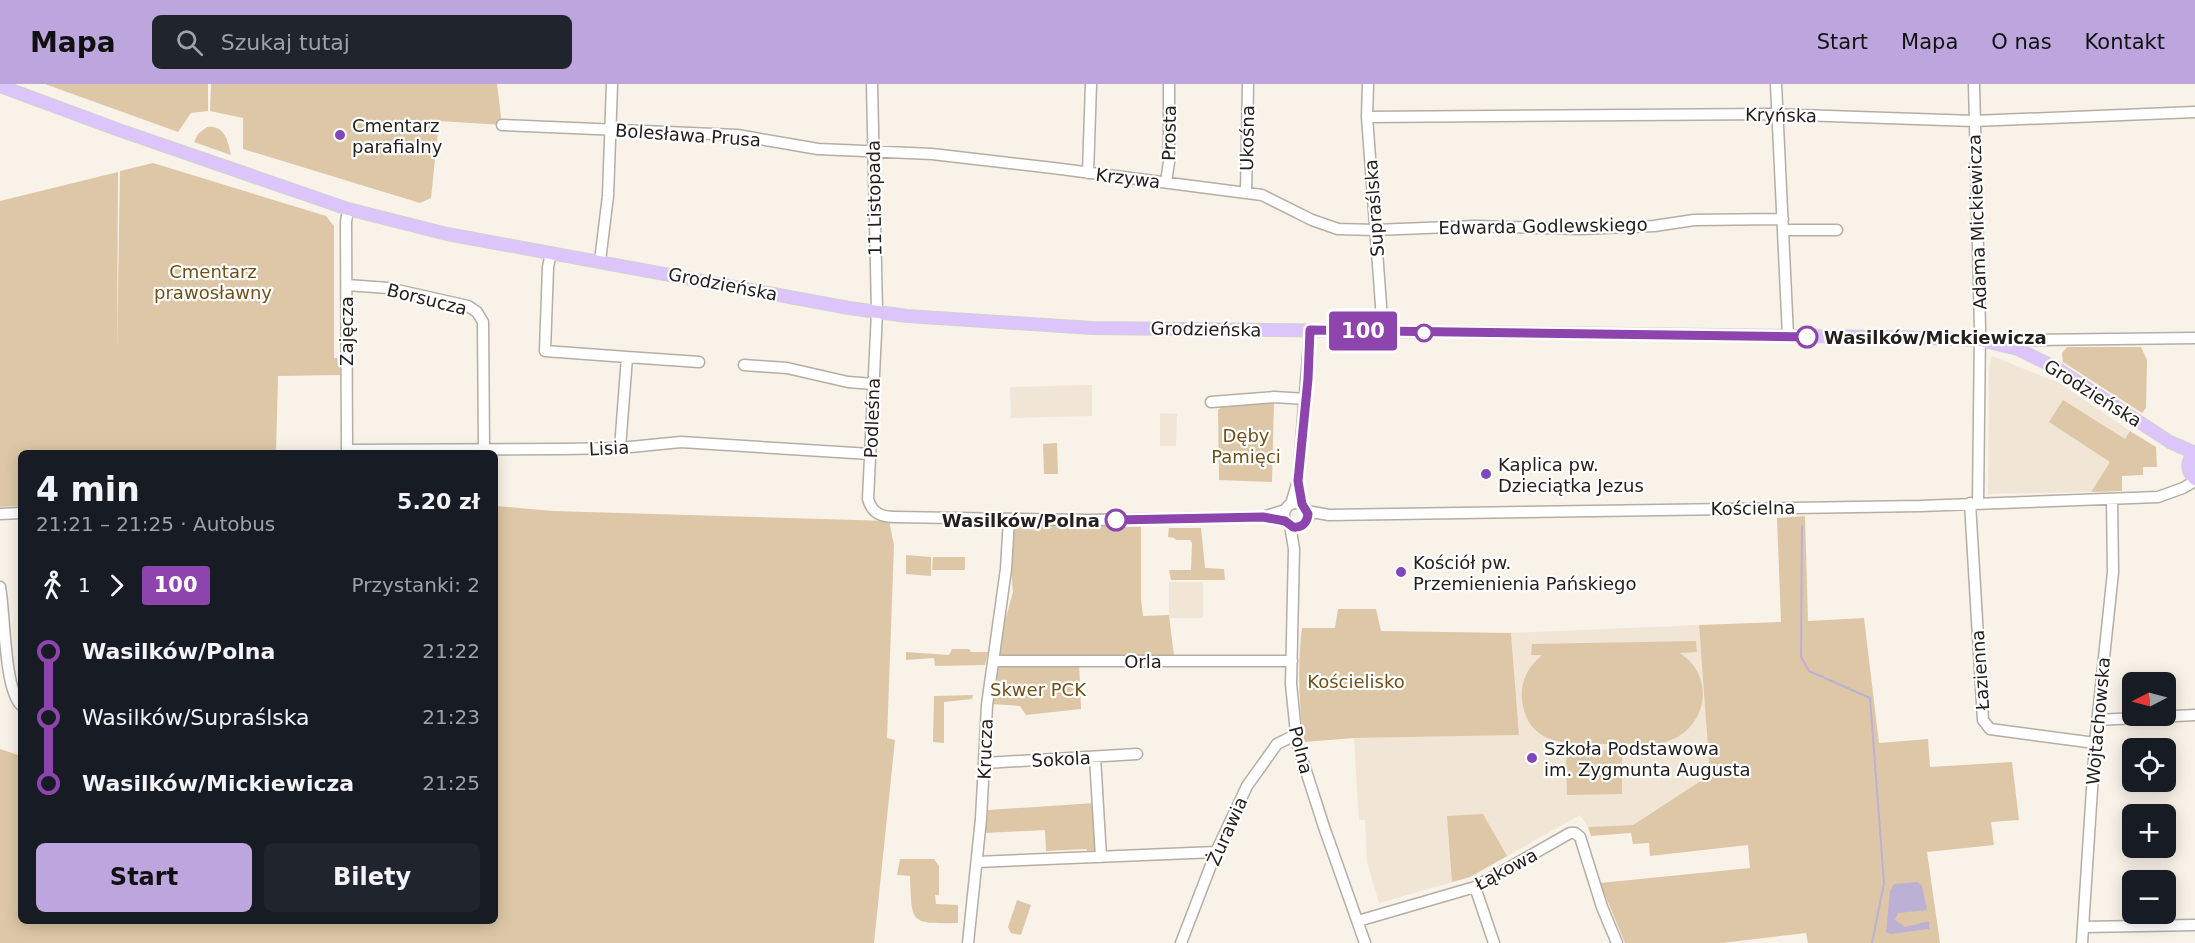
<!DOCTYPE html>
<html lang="pl">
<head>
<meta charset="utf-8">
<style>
  :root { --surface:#171b24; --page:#20242c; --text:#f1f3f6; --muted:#9ea1a6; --accent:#bda6dd }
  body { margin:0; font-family:"DejaVu Sans",sans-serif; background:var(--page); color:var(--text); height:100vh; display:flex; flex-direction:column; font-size:22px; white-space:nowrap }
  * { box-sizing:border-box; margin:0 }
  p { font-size:20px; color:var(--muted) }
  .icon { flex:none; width:33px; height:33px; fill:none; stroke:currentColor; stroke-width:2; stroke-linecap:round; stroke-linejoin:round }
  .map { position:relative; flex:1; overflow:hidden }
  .side { position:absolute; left:18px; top:366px; width:480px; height:474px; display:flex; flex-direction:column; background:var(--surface); border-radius:9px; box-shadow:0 3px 15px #0003 }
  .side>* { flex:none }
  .badge { padding:0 12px; border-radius:4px; font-size:21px; line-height:39px }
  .needle { width:39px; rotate:264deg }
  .fabs { position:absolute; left:2122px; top:588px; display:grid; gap:12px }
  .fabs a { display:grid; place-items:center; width:54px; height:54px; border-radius:9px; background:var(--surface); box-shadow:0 3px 15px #0003; font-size:30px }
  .map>.badge { position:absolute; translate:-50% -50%; box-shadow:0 0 0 3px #fff }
  .legs { display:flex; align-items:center; gap:9px; height:66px; padding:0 18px; font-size:20px }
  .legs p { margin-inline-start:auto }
  .overview { display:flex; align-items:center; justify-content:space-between; height:102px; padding:0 18px }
  h1 { font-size:33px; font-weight:800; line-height:45px }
  .action { display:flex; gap:12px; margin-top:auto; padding:12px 18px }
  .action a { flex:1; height:69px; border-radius:9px; background:var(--accent); color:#111; font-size:24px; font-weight:800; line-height:69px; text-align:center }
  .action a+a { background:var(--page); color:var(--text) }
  ul { padding:0 18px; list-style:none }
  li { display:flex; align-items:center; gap:21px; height:66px; font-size:22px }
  li i { display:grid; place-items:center; width:9px; height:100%; margin:0 8px; background:currentColor }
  li i::after { content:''; width:15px; height:15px; margin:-8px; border:4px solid; border-radius:50%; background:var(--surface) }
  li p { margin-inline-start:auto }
  li:first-child i { background:linear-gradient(#0000 50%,currentColor 0) }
  li:last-child i { background:linear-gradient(currentColor 50%,#0000 0) }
  header { display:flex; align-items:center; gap:36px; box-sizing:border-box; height:84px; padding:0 30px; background:var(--accent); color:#111 }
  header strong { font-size:28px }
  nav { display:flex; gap:33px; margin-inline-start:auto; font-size:21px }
  .search { width:420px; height:54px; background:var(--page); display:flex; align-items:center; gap:15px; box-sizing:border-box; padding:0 21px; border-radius:9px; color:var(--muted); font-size:22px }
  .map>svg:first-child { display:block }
  .built { fill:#f1e5d5 }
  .green { fill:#ddc7a6 }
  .water { fill:#bdb0d5 }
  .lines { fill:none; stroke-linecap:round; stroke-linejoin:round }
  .stream { stroke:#bdb0d5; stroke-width:2 }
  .minor-casing { stroke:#b4aea4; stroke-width:13 }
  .major-casing { stroke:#d3d2d2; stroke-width:14 }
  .minor { stroke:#fff; stroke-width:10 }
  .major { stroke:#dbc5fb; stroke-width:12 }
  .line-1-casing { stroke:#fff; stroke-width:14 }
  .line-1 { stroke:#8e44ad; stroke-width:9 }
  .poi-dot { fill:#7e47be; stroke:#fff; stroke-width:2 }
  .stop-1-dot { fill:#fff; stroke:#8e44ad; stroke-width:3 }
  .labels { text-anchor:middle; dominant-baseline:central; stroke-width:4.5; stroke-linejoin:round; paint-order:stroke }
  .street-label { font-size:18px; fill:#23201d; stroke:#fff }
  .poi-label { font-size:18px; fill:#23201d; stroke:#fff; text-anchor:start }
  .park-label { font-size:18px; fill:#705015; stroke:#fff }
  .stop-label { font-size:18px; font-weight:bold; fill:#23201d; stroke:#fff; text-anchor:start }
</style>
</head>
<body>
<header>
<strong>Mapa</strong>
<div class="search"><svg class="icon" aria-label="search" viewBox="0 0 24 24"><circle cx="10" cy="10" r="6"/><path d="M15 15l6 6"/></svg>Szukaj tutaj</div>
<nav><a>Start</a><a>Mapa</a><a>O nas</a><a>Kontakt</a></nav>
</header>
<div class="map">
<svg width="2195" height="859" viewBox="0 0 2195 859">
  <rect width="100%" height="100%" fill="#f9f2e8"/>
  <path class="built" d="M 1992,272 L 2059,299 L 2130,347 L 2091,408 L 1988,410 L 1989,282 Z
    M 1092,301 L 1092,332 L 1011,334 L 1010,303 Z
    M 1160,329 L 1177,330 L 1176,362 L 1160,362 Z
    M 1169,498 L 1203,498 L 1203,534 L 1169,534 Z
    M 1699,541 L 1710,691 L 1633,741 L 1588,743 L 1580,731 L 1470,793 L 1379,819 L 1367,778 L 1365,736 L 1359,736 L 1354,654 L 1519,651 L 1511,549 Z"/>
  <path class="green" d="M 45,0 L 208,0 L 208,27 L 191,29 L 178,48 Z
    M 211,0 L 497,0 L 502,41 L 439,37 L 431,114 L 420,119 L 243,65 L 243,34 L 210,27 Z
    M 207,43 C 225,41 228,57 231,71 L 194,58 L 198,50 Z
    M 153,79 L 326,132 L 334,142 L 334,274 L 340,274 L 340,291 L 278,292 L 276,369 L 21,369 L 21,422 L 0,423 L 0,117 L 118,88 L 117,266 L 120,87 Z
    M 2067,263 L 2141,263 L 2147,276 L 2146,324 L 2142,329 L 2063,278 L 2062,269 Z
    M 1274,316 L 1272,398 L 1219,396 L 1218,326 L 1224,321 Z
    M 2063,316 L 2125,355 L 2130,347 L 2156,363 L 2157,383 L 2143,383 L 2143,391 L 2122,392 L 2122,407 L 2091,408 L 2110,378 L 2049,338 Z
    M 1057,359 L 1058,390 L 1044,390 L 1043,360 Z
    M 495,422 L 553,427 L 889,437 L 894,461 L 887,654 L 895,656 L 874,859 L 0,859 L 0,665 L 21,672 L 21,837 L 495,837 Z
    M 1805,432 L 1808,537 L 1864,534 L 1879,659 L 1928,655 L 1930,683 L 2012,678 L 2019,736 L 1991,738 L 1994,761 L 1927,768 L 1940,859 L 1808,859 L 1806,849 L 1722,859 L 1625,859 L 1600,799 L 1750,784 L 1748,761 L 1650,772 L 1649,759 L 1633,760 L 1631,749 L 1591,752 L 1588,743 L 1633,741 L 1710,691 L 1699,541 L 1781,538 L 1777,434 Z
    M 1014,436 L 1141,436 L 1141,515 L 1143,532 L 1169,531 L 1174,572 L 994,577 L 1013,508 L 1008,449 Z
    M 1169,444 L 1201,444 L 1205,484 L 1224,485 L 1225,496 L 1171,496 L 1169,486 L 1191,486 L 1192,459 L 1190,456 L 1176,456 L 1174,454 L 1168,453 Z
    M 906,471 L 931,473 L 931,492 L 906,490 Z
    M 933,473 L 965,473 L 965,486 L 932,486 Z
    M 1338,525 L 1376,525 L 1381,547 L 1511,549 L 1519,651 L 1354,654 L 1304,658 C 1299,620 1297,582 1302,544 L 1335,544 Z
    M 1696,557 L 1697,568 L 1680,569 C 1719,595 1705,650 1661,659 C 1642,659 1623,660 1605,660 C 1568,660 1527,663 1522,615 C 1520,597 1529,582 1542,571 L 1531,571 L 1532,560 Z
    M 952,565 L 969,565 L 971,568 L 988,568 L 985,581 L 935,582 L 934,574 L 906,576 L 906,568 L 949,571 Z
    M 1079,577 L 1081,625 L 1026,631 L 1020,622 L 991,620 L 998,581 Z
    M 973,611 L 972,615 L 944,618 L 944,659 L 933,658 L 934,612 Z
    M 1622,666 L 1622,710 L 1567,711 L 1566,667 Z
    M 1095,719 L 1097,762 L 1094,768 L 1089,770 L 1086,765 L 1046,767 L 1045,746 L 985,749 L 988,726 Z
    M 1483,730 L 1507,772 L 1470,793 L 1452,798 L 1447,732 Z
    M 900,775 L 934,775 L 939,782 L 939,811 L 935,811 L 936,820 L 958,821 L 958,839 C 909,840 912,839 910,792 L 897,791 Z
    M 1017,816 L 1031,821 L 1021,851 L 1011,849 L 1008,843 Z"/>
  <path class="water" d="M 1918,798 L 1922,802 L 1927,826 L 1898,829 L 1895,836 L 1905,843 L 1929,837 L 1929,845 L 1890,850 L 1886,848 L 1890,807 L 1894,800 Z"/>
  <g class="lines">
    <path class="stream" d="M 1802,442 L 1801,573 L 1809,587 L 1870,614 L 1884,799 L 1872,859"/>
    <g class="minor-casing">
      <path id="minor" d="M 872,0 L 877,228 L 868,415 C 872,429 881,433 895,433 L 1088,436 L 1263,433 L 1285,426
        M 1368,0 L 1367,33 L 1383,248
        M 1776,0 L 1788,252
        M 1974,0 L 1980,245 L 1978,419
        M 1367,33 L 1770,30 L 1974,37 L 2195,28
        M 502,41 L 737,51 L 818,65 L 932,70 L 1053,84 L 1262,111 L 1312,136 L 1338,145 L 1375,146 L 1475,142 L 1579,145 L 1654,142 L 1694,136 L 1783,135
        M 1088,89 L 1091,0
        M 1166,98 L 1169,78 L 1169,0
        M 1246,108 L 1248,0
        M 1783,146 L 1837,146
        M 551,169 L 548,183 L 545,267 L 627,273 L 620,364
        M 600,177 L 608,112 L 612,0
        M 347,201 L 388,204 L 468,222 L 477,228 L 483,238 L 484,365
        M 2031,256 L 2195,254
        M 627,273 L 699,278
        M 744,281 L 787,284 L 848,298 L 873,300
        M 1211,318 L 1274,313 L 1306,315
        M 347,366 L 561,365 L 620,364 L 681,358 L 870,370
        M 347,369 L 346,138 L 348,125
        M1284 431a12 12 0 1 1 24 0a12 12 0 1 1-24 0Z
        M 1970,419 L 1983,636 L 1990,645 L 2095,659
        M 1291,420 L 1298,397 L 1310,247
        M 1307,427 L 1329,431 L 1920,422 L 2158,413 L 2183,404 L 2195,397
        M 0,430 L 21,429
        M 1290,441 L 1294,465 L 1291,600 L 1297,659 L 1324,743 L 1365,859
        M 0,503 C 5,529 4,605 21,621
        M 994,577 L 1292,577
        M 2097,636 L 2195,631
        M 1095,673 L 1101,773
        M 985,679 L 1137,670
        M 977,778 L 1216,768
        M 1475,803 L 1494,859
        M 1358,837 L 1475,803 L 1570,749 L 1575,749 L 1580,753 L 1602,823 L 1617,859
        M 2084,843 L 2195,841
        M 968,859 L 981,735 L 987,621 L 1006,485 L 1009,435
        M 1181,859 L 1216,768 L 1247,702 L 1277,660 L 1295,651
        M 2082,859 L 2095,659 L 2113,488 L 2112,415"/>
    </g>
    <g class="major-casing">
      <path id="major" d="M 0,2 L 119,46 L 348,125 L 447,150 L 849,224 L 907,232 L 1092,244 L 1896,253 L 1980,256 L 2018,265 L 2058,285 L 2170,358 L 2195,369
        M 2195,369 C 2186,377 2186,387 2195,395"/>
    </g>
    <use href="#minor" class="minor"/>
    <use href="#major" class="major"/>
  </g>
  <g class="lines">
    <g class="line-1-casing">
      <path id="line-1" d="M 1116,436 L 1263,433 L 1285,437 L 1293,443 C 1302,444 1307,439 1308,430 L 1302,420 L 1298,397 L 1308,295 L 1310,246 L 1807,253"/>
    </g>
    <use href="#line-1" class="line-1"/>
  </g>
  <g class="poi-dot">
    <circle cx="340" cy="51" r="6"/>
    <circle cx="1486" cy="390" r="6"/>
    <circle cx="1401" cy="488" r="6"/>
    <circle cx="1532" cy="674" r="6"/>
  </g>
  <g class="stop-1-dot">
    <circle cx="1424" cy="249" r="8"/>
    <circle cx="1807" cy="253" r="10"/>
    <circle cx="1116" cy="436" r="10"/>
  </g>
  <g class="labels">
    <g class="street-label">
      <text transform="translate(1781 31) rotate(1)">Kryńska</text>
      <text transform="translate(1169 49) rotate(-89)">Prosta</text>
      <text transform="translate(688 51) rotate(4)">Bolesława Prusa</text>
      <text transform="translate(1247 54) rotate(-89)">Ukośna</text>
      <text transform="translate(1128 94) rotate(7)">Krzywa</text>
      <text transform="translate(874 114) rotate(-91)">11 Listopada</text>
      <text transform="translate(1374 124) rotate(-94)">Supraślska</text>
      <text transform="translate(1977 138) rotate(-92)">Adama Mickiewicza</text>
      <text transform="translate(1543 142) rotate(-1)">Edwarda Godlewskiego</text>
      <text transform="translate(723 200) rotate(11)">Grodzieńska</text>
      <text transform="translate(427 215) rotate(14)">Borsucza</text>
      <text transform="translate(1206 245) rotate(1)">Grodzieńska</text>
      <text transform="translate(346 247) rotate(-90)">Zajęcza</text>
      <text transform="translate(2093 309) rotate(32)">Grodzieńska</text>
      <text transform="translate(872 334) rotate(-88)">Podleśna</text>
      <text transform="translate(609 364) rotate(-3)">Lisia</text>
      <text transform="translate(1753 424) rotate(-1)">Kościelna</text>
      <text x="1143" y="577">Orla</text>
      <text transform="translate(1980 586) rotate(-94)">Łazienna</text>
      <text transform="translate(2098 637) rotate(-85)">Wojtachowska</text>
      <text transform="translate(985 665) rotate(-88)">Krucza</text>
      <text transform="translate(1301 666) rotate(76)">Polna</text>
      <text transform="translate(1061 675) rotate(-3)">Sokola</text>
      <text transform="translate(1227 747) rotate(-66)">Żurawia</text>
      <text transform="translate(1506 785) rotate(-28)">Łąkowa</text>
    </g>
    <g class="poi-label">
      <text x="352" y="41">Cmentarz<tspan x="352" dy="21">parafialny</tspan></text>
      <text x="1498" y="380">Kaplica pw.<tspan x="1498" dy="21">Dzieciątka Jezus</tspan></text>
      <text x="1413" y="478">Kościół pw.<tspan x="1413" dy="21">Przemienienia Pańskiego</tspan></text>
      <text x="1544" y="664">Szkoła Podstawowa<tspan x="1544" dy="21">im. Zygmunta Augusta</tspan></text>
    </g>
    <g class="park-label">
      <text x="213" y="187">Cmentarz<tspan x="213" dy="21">prawosławny</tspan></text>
      <text x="1246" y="351">Dęby<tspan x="1246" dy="21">Pamięci</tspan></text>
      <text x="1356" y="597">Kościelisko</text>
      <text x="1038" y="605">Skwer PCK</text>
    </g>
    <g class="stop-label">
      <text x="1824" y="253">Wasilków/Mickiewicza</text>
      <text x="1100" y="436" text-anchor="end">Wasilków/Polna</text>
    </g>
  </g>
</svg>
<div class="fabs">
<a><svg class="needle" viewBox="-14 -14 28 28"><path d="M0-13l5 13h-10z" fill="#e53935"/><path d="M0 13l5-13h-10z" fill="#9ea1a6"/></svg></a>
<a><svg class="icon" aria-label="locate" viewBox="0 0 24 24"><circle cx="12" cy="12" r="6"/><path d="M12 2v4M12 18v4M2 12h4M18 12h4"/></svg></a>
<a>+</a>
<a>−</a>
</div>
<b class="badge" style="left:1363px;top:247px;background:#8e44ad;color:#fff">100</b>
<section class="side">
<div class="overview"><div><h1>4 min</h1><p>21:21 – 21:25 · Autobus</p></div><b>5.20 zł</b></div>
<div class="legs"><svg class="icon" aria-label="walk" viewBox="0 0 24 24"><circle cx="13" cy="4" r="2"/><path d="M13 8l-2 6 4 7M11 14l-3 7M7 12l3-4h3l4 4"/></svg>1<svg class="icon" aria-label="forward" viewBox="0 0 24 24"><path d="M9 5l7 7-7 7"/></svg><b class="badge" style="background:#8e44ad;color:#fff">100</b><p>Przystanki: 2</p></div>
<ul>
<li><i style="color:#8e44ad"></i><b>Wasilków/Polna</b><p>21:22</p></li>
<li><i style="color:#8e44ad"></i><span>Wasilków/Supraślska</span><p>21:23</p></li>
<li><i style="color:#8e44ad"></i><b>Wasilków/Mickiewicza</b><p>21:25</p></li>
</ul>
<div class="action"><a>Start</a><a>Bilety</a></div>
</section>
</div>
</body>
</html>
